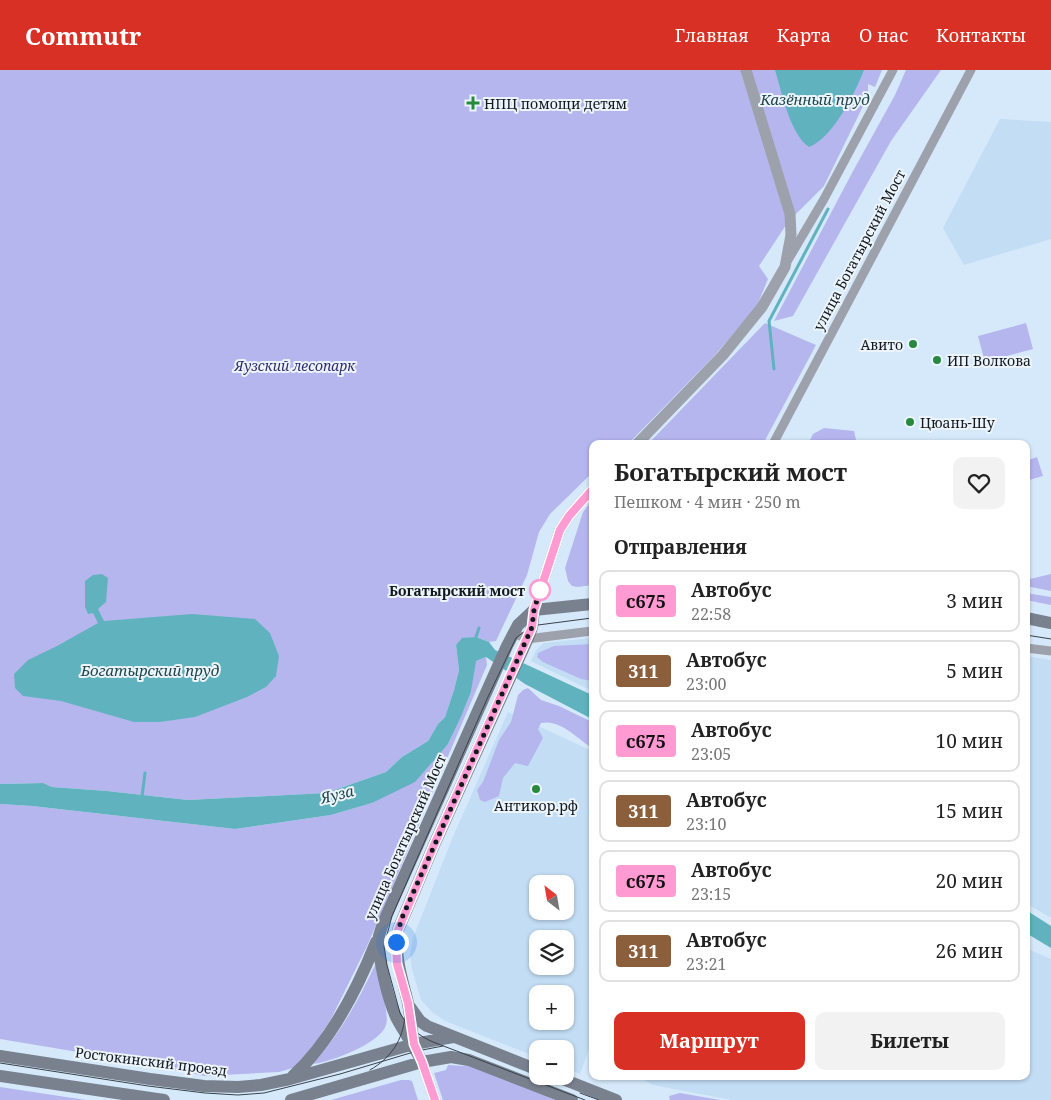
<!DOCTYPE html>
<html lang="ru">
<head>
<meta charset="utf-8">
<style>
  :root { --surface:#fff; --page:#f2f2f2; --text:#222; --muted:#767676; --line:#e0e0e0; --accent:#d93025 }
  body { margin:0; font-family:"Noto Serif",serif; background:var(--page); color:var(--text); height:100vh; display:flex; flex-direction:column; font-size:19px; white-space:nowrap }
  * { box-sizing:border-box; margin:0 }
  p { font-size:16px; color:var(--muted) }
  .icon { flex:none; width:28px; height:28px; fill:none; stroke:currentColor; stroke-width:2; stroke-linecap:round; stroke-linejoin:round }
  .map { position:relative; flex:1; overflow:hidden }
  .panel { position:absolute; left:589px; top:370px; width:441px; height:640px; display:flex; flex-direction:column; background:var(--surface); border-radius:10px; box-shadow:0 1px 4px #0004 }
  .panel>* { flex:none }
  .badge { padding:0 10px; border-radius:4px; font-size:18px; line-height:32px }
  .needle { width:32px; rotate:329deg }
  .fabs { position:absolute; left:529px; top:805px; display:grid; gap:10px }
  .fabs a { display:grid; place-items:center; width:45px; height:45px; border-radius:10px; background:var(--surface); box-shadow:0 1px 4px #0004; font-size:25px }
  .you { position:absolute; width:25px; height:25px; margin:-12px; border:4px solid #fff; border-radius:50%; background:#1a73e8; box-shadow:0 0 0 8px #1a73e833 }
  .map>.badge { position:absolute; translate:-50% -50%; box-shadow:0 0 0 2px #fff }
  h2 { padding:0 25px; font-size:19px; line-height:45px }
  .round { display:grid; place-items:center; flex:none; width:52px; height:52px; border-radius:10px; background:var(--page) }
  .summary { display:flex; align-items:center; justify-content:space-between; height:85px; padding:0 25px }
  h1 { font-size:24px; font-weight:700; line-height:38px }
  .primary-button { display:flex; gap:10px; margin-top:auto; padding:10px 25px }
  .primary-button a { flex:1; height:58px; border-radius:10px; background:var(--accent); color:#fff; font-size:20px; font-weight:700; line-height:58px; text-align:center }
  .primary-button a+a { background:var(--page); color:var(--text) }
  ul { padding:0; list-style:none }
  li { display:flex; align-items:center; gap:15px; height:62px; margin:0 10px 8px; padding:0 15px; border:2px solid var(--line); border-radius:10px }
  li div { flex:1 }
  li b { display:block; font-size:19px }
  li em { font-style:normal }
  li .badge { min-width:55px; font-weight:700; text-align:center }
  header { display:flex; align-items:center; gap:30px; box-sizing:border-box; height:70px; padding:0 25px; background:var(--accent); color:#fff }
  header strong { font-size:24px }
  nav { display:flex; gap:28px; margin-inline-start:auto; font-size:18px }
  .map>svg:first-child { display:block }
  .built { fill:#c2ddf4; fill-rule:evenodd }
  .green { fill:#b6b6ef }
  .water { fill:#60b3be }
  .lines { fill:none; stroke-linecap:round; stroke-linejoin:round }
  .stream { stroke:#60b3be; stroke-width:3 }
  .minor { stroke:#9da1ab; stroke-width:9 }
  .tertiary { stroke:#9da1ab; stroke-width:11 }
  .secondary { stroke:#79808e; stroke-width:12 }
  .tram { stroke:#38424a; stroke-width:1 }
  .line-casing { stroke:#fff; stroke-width:11 }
  .line { stroke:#ff9ad2; stroke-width:8 }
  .walk { stroke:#11181e; stroke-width:5; stroke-dasharray:0 9 }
  .poi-dot { fill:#26893d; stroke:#edf5fc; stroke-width:2 }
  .stop-dot { fill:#fff; stroke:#ff9ad2; stroke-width:2.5 }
  .labels { text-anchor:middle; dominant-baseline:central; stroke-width:4; stroke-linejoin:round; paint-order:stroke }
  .poi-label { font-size:14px; fill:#11181e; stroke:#edf5fc; text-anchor:start }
  .street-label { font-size:14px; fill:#11181e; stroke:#edf5fc }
  .park-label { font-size:14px; font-style:italic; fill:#322a6d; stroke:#edf5fc }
  .stop-label { font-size:14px; font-weight:bold; fill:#11181e; stroke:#edf5fc; text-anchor:end }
  .water-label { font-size:15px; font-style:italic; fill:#1e454a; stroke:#edf5fc }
</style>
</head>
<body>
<header>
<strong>Commutr</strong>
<nav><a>Главная</a><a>Карта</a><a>О нас</a><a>Контакты</a></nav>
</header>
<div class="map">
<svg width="1051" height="1030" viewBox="0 0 1051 1030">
  <rect width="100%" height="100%" fill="#d5e9fb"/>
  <path class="built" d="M 1000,49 L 1051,52 L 1051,169 L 964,195 L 943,158 Z
    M 592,568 L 592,621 L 531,591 L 536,580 L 544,573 Z
    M 1026,586 L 1051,590 L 1051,848 L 1026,833 Z
    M 508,642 L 592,681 L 592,980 L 589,979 L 580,1004 L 565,998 L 565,979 L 538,979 L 537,987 L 445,951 L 432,942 L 421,930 L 412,899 L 410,884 L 413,868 L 452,769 ZM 538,814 L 565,814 L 565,841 L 538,841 ZM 538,869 L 565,869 L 565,896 L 538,896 ZM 538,924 L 565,924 L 565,951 L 538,951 Z
    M 1026,878 L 1051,889 L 1051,1030 L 732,1030 L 653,1015 L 637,1006 L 1026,1006 Z"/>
  <path class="green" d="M 0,0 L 882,0 L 875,17 L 868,14 L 868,26 L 824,116 L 788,152 L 759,196 L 768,209 L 757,236 L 716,284 L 628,374 L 592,374 L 592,405 L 591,404 L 550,444 L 539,462 L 527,505 L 496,571 L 489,572 L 476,567 L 456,575 L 459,600 L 454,620 L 445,647 L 438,654 L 428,671 L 402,687 L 386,702 L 326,723 L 188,730 L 107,721 L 52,717 L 43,713 L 0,714 Z
    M 906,0 L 941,0 L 891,71 L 793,246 L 774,251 L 852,103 L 895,25 Z
    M 765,253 L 816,275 L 763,374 L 648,374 Z
    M 1026,253 L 1033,279 L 985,292 L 978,266 Z
    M 824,358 L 854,361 L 857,374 L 808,374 L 813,364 Z
    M 1037,387 L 1043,406 L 1026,411 L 1026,391 Z
    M 592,430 L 592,515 L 578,517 L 572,516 L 568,511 L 565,498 L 583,442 Z
    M 1051,504 L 1051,521 L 1026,516 L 1026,510 Z
    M 1026,523 L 1051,527 L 1051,535 L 1026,530 Z
    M 592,574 L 592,611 L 581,609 L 543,592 L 537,587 L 538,583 L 554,576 Z
    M 486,587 L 487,595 L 367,876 L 331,949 L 315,974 L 296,997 L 279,1002 L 205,1006 L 78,982 L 0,969 L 0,734 L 32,736 L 235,759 L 331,745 L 372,733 L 448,674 L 461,647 L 471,622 L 475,591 Z
    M 528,618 L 541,630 L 559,636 L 592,652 L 592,675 L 589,676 C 575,666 559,649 541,653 L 538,659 L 543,668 L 528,696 L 515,693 L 503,708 L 499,726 L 485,732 L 480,730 L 477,720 L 483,712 L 499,670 L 511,652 L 518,625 L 523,620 Z
    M 375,895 C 378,908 390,943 386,955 C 381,973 331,992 313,994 C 341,962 357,933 375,895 Z
    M 448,995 L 464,996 L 469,995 L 555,1030 L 443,1030 L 434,1003 L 446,1000 Z
    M 401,1010 L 409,1010 L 412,1011 L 418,1030 L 331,1030 Z
    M 0,1017 L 86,1030 L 0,1030 Z
    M 680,1023 L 720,1030 L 670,1030 L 669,1026 Z"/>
  <path class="water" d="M 775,0 L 864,0 C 855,23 833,68 809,77 C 790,64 782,23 775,0 Z
    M 102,504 L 108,508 L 106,532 L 98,539 L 104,551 L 192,544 L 255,549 L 270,563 L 279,586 L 276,606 L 266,617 L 247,627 L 195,647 L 160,652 L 134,652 L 61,631 L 23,626 L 15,618 L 14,604 L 28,590 L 57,576 L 98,553 L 93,543 L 88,544 L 85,537 L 85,511 L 93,505 Z
    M 476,567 L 489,572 L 495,580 L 592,625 L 592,649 L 525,614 L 486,587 L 476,591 L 471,622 L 461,647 L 448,674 L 415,712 L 372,733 L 331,745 L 235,759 L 32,736 L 0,734 L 0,714 L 43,713 L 52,717 L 107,721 L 188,730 L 326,723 L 386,702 L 402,687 L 428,671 L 438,654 L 445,647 L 454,620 L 459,600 L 456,575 L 462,568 Z
    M 1026,840 L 1051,856 L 1051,878 L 1026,863 Z"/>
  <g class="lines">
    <path class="stream" d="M 774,299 L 769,251 L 828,139
      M 476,567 L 479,558
      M 142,727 L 145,703"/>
    <path class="minor" d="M 788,190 L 824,129 L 893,0
      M 773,374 L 971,0
      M 514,563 L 527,569 L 592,561
      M 1026,578 L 1051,581"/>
    <path class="tertiary" d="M 637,374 L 723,285 L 762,237 L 785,197 L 791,165 L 790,144 L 746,0
      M 534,540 L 560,460 L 569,446 L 592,420
      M 422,992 L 435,1030"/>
    <path class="secondary" d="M 534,540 L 592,534
      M 1026,548 L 1051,553
      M 410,937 L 420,951 L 427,956 L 538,1000
      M 413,971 C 412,959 410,946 408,933 C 402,908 394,886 398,860 L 434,775 L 529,566 L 532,557 L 534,540
      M 0,986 L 150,1009 L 204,1016 L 238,1017 L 261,1015 L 290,1009 L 414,974 L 453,967
      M 422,992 C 415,977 405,964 397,949 C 389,933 376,883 379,866 C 381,858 384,851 387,844 L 507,576 L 518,555 L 534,540
      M 0,1006 L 164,1030
      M 293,1006 C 331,971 357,920 376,872
      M 555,1006 L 616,1030
      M 291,1030 L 422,992 L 451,987 L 469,990 L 572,1030"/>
    <path class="tram" d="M 1026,565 L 1051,569
      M 0,993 L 148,1016 L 205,1023 L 238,1025 L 264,1023 L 340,1004 L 417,981 L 443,976
      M 370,1000 C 391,988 403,970 405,946
      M 580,1023 L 599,1030
      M 585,1030 L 433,972 C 419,966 408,957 400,943 L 387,895 L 384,876 L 392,846 L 487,629 L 516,568 L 525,561 L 538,555 L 592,548"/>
  </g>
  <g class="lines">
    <g class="line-casing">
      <path id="line" d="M 435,1030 L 422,992 L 414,974 L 408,933 L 397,894 L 396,872 L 398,860 L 434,775 L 528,566 L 532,557 L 534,540 L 560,460 L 569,446 L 592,420"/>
    </g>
    <use href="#line" class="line"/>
    <path class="walk" d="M 396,872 L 401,850 L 528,566 L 532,557 L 534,540 L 540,520"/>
  </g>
  <g class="poi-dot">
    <path d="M470.5 25.5h5v5h5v5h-5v5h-5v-5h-5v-5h5z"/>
    <circle cx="913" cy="274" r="5"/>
    <circle cx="937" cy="290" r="5"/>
    <circle cx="910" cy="352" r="5"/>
    <circle cx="536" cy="719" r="5"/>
  </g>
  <circle class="stop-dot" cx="540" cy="520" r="10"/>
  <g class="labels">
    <g class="poi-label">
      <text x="484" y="33">НПЦ помощи детям</text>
      <text x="903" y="274" text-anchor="end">Авито</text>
      <text x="947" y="290">ИП Волкова</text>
      <text x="920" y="352">Цюань-Шу</text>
      <text x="536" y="735" text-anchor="middle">Антикор.рф</text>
    </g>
    <g class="street-label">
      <text transform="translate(859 180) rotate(-62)">улица Богатырский Мост</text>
      <text transform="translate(405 767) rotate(-66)">улица Богатырский Мост</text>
      <text transform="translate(151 991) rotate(7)">Ростокинский проезд</text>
    </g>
    <g class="park-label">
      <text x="295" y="295">Яузский лесопарк</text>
    </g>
    <g class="stop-label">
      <text x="525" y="520">Богатырский мост</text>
    </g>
    <g class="water-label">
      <text x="815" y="29">Казённый пруд</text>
      <text x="150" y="600">Богатырский пруд</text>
      <text transform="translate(337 724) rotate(-14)">Яуза</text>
    </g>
  </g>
</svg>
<div class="fabs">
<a><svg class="needle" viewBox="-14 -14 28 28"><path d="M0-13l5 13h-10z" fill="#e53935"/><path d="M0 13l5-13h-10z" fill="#767676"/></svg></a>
<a><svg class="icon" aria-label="layers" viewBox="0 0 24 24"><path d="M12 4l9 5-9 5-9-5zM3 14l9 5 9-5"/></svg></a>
<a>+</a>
<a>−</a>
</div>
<div class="you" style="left:396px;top:872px"></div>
<section class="panel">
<div class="summary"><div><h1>Богатырский мост</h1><p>Пешком · 4 мин · 250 m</p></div><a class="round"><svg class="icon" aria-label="heart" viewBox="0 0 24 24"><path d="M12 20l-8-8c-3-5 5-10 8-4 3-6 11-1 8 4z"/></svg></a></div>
<h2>Отправления</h2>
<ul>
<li><span class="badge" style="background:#ff9ad2;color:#111">с675</span><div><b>Автобус</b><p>22:58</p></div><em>3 мин</em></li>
<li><span class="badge" style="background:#8b5e3c;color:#fff">311</span><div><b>Автобус</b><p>23:00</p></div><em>5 мин</em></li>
<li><span class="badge" style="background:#ff9ad2;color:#111">с675</span><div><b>Автобус</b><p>23:05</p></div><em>10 мин</em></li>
<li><span class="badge" style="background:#8b5e3c;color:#fff">311</span><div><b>Автобус</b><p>23:10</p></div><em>15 мин</em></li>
<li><span class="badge" style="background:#ff9ad2;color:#111">с675</span><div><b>Автобус</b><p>23:15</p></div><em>20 мин</em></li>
<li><span class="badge" style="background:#8b5e3c;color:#fff">311</span><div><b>Автобус</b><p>23:21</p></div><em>26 мин</em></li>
</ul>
<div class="primary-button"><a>Маршрут</a><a>Билеты</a></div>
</section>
</div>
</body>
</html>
